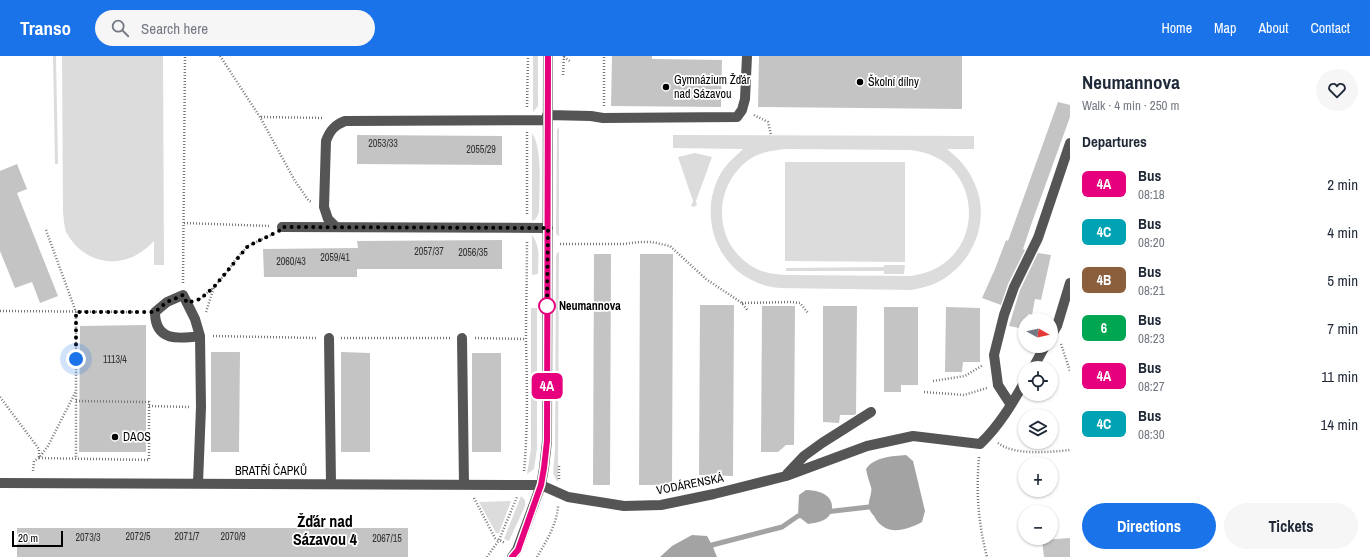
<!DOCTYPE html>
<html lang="en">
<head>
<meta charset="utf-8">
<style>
  :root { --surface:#fff; --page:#f6f6f7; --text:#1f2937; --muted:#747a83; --accent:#1a73e8 }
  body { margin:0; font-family:"Archivo Narrow",sans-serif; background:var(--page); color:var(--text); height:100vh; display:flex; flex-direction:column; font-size:15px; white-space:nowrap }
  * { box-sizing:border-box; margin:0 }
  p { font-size:13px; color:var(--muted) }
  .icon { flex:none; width:22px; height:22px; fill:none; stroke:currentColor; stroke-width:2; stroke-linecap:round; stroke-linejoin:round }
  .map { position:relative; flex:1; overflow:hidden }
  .drawer { display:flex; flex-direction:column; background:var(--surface); width:300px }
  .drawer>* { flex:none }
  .badge { padding:0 8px; border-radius:6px; font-size:14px; line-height:26px }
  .needle { width:26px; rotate:98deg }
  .tools { position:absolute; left:1018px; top:257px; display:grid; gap:8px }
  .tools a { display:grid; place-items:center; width:40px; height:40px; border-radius:50%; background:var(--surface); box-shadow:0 1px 3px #0004; font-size:20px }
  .scale { position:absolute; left:12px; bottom:10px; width:51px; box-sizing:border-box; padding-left:4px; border:2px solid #000; border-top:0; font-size:11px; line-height:14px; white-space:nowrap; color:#000; -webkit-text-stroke:3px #fff; paint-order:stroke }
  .you { position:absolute; width:20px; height:20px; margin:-10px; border:3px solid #fff; border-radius:50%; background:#1a73e8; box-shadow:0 0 0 6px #1a73e833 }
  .map>.badge { position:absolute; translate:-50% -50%; box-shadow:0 0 0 2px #fff }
  h2 { padding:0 12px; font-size:15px; line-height:36px }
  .round { display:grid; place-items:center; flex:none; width:42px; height:42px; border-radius:21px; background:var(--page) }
  .summary { display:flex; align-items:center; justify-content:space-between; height:68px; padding:0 12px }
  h1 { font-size:19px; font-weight:700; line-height:30px }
  .action { display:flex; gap:8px; margin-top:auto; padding:8px 12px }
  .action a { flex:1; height:46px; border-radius:24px; background:var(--accent); color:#fff; font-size:16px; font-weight:700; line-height:46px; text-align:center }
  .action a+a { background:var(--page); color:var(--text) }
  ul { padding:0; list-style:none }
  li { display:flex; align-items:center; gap:12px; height:48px; padding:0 12px }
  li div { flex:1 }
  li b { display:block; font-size:15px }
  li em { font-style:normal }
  li .badge { min-width:44px; font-weight:700; text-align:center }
  header { display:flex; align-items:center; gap:24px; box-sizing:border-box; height:56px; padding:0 20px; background:var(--accent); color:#fff }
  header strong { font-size:19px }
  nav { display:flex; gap:22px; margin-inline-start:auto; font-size:14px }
  .search { width:280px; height:36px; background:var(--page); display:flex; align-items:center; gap:10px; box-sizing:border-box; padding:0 14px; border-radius:22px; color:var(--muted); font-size:15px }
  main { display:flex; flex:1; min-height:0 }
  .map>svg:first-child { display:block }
  .green { fill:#dcdcdc; fill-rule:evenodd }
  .water { fill:#a3a3a3 }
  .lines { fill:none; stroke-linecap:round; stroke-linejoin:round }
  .stream { stroke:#a3a3a3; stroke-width:5 }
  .building { fill:#c4c4c4 }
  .path { stroke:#777; stroke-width:2.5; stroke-dasharray:1 2; stroke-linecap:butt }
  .minor { stroke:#555; stroke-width:10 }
  .line-casing { stroke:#fff; stroke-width:9 }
  .line { stroke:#e6007e; stroke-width:6 }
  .walk { stroke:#000; stroke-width:4; stroke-dasharray:0 7.2 }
  .poi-dot { fill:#000; stroke:#fff; stroke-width:1.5 }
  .stop-dot { fill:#fff; stroke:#e6007e; stroke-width:2 }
  .labels { text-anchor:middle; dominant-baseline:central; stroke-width:3.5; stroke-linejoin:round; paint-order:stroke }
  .number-label { font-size:10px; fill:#313131 }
  .poi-label { font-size:12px; fill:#000; stroke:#fff; text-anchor:start }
  .stop-label { font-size:12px; font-weight:bold; fill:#000; stroke:#fff; text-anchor:start }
  .street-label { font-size:12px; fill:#000; stroke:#fff }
  .district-label { font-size:16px; font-weight:bold; fill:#000; stroke:#fff }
</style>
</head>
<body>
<header>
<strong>Transo</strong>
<div class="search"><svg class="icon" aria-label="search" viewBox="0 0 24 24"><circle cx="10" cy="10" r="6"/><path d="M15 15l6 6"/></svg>Search here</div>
<nav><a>Home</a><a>Map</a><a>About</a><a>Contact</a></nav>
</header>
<main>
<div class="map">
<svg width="1070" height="501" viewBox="0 0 1070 501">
  <rect width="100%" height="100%" fill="#fff"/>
  <path class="green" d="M 53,0 L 56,0 L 58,108 L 55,108 Z
    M 62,0 L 163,0 L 164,209 L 154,209 L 154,185 C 135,206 106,213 82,195 C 75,190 70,183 66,176 C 64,170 64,163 63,157 Z
    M 533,0 L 538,0 L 538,50 L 533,56 Z
    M 559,71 L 559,180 L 558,180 L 556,177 L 557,74 Z
    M 532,77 C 543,92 539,136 539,156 L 536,163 L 532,165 Z
    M 673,79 L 974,80 L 974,93 L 947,93 C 958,102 967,111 973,124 C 992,161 975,207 938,226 C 930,230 921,232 912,234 L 780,232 C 768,231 758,228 748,222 C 712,202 700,153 721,117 C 727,107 735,101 743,93 L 673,92 ZM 788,93 L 910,94 C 921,95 931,98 941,104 C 979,128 978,187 940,210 C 931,216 921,218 911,220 L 789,219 C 779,219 769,218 759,214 C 747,209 737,199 730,188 C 713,157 724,117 755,100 C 766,95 776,94 788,93 Z
    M 695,97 L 712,101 L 696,145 L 697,149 L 694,151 L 691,150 L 693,145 L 678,101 Z
    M 785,106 L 905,106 L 905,206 L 785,205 Z
    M 532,179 C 541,191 538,204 538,218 L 532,219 Z
    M 559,196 L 558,424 L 557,426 L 553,417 L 555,394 L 556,201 L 557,197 Z
    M 884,209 L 905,209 L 904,218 L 884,218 L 884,215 L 786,215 L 786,212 L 884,211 Z
    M 531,252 L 537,252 L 537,392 L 534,413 L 527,418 L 531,393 Z
    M 521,440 L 525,444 L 525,450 L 509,485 L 504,483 Z
    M 511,445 L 499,477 L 496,477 L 479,446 Z"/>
  <path class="water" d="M 906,399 L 913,405 L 925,455 L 922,466 C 905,475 885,481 874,460 C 872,458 870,455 869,452 C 867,446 873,437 871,431 C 869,425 867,419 866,413 C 874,401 892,400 906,399 Z
    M 806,434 C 817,434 833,438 832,452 C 831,455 831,458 828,461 C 823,466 814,467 808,468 L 798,460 L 799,439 Z
    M 692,479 L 707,480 L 712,489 L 717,501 L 660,501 L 672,490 Z"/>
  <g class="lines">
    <path class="stream" d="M 825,456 L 869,451
      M 706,501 L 712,489 L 782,471 L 798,460 L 804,459"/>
  </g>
  <path class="building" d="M 612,0 L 652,0 L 652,3 L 722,4 L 721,51 L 611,50 Z
    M 759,0 L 962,0 L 962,53 L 758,51 Z
    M 1058,46 L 1070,49 L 1070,61 L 1031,169 L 1023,193 L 1025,194 L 1008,228 L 1001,249 L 982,242 L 995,213 L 1006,184 L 1008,185 Z
    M 357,79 L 502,80 L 502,109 L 357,108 Z
    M 17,108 L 27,133 L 17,137 L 58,240 L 40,247 L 32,226 L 15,232 L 0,195 L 0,115 Z
    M 502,184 L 502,213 L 357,213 L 357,221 L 264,221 L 263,193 L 358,192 L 357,185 Z
    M 1038,197 L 1051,199 L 1041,244 L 1035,243 L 1032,259 L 1028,258 L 1027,264 L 1025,264 L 1024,273 L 1009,270 L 1020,234 Z
    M 594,198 L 611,198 L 610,429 L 593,429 Z
    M 640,198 L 673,198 L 672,429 L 639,429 Z
    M 700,249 L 734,249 L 733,420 L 699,419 Z
    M 762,250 L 795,250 L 794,389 L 786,389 L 778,396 L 761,396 Z
    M 823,250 L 857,250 L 856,358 L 854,359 L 840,359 L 839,367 L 823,366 Z
    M 884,251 L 918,251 L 918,329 L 901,329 L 901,336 L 884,336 Z
    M 946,251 L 980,252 L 980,306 L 963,306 L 962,316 L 945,316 Z
    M 146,269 L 146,396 L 79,396 L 80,270 Z
    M 211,296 L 240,296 L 239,396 L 211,396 Z
    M 341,296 L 370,297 L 370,396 L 341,396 Z
    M 472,297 L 501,297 L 501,396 L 472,396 Z
    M 17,472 L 408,472 L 408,501 L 17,501 Z
    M 1070,482 L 1070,501 L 1044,501 L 1042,484 Z"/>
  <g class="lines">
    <path class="path" d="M 220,0 L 260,61 L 295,125 L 309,145 L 312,146
      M 564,1 L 571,6
      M 563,19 L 564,0
      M 604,50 L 604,0
      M 527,51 L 528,0
      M 754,59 L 768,66 L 771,79
      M 261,61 L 324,62
      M 527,76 L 527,159
      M 184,167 L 270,170
      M 46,174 L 76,256 L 76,403
      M 560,188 L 624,188 L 639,186 L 652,186 L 670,190 L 706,223 L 742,247 L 748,255
      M 183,227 L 185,0
      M 200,243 L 214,231 L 227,216 L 236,203 L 248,190 L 273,178
      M 742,247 L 791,246 L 800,247 L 808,257
      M 0,255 L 141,256
      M 206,256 L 214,231
      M 213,280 L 316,282
      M 341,282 L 450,282
      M 475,282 L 526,283
      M 1061,288 L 1070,315
      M 933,325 L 965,320 L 983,309
      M 924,336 L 964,339 L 987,332
      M 0,341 L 39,393 L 39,402
      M 149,350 L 189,351
      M 998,387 C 1015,400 1050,396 1070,394
      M 979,401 C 976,436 978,466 987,501
      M 39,402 L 149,404 L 149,346 L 76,345
      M 33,415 L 34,405 L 39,402 L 48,390 L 76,335
      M 524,415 C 528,372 527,328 526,285 C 526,251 527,218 527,184
      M 559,423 L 559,408
      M 474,442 L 495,482 L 505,487
      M 487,501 L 499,484 L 517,441
      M 537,501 C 546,486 557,468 558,450"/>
    <path class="minor" d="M 547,59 L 591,60 L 603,62 L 737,61 L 742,54 L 745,43 L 747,0
      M 335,170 L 328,163 L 324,151 L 326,85 C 330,74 335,69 345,65 L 547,64
      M 282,171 L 548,172
      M 1051,280 L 1057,270 L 1070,227
      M 329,282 L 331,428
      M 462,282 L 464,429
      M 1033,312 L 1045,290
      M 1011,349 L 998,329 L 994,299 L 1004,259 L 1014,231 L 1038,182 L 1070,87
      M 787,418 L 804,400 L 822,387 L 871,356
      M 0,427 L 541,429 L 568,441 L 624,450 L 661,449 L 714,438 L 786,420 L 867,390 L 913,380 L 980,388 C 999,370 1012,348 1025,325
      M 198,427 L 201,351 L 200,280 L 195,263 L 183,239 L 167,246 L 155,256 C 155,286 179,283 200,280
      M 512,501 L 517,494 L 541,429 L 544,412 L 547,385 L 548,0"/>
  </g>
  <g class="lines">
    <g class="line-casing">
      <path id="line" d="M 512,501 L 518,494 L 541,429 L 544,412 L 547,385 L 548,0"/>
    </g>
    <use href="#line" class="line"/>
    <path class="walk" d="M 76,303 L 76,256 L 155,256 L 167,246 L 183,239 L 187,247 L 200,243 L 214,231 L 248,190 L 279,175 L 282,171 L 548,172 L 547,250"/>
  </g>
  <g class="poi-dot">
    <circle cx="860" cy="26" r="4"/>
    <circle cx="666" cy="31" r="4"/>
    <circle cx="115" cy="381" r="4"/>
  </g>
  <circle class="stop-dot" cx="547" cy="250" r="8"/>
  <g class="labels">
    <g class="number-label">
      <text x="383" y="87">2053/33</text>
      <text x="481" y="93">2055/29</text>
      <text x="429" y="195">2057/37</text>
      <text x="473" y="196">2056/35</text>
      <text x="335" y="201">2059/41</text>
      <text x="291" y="205">2060/43</text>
      <text x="115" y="303">1113/4</text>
      <text x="138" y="480">2072/5</text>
      <text x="187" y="480">2071/7</text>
      <text x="233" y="480">2070/9</text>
      <text x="88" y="481">2073/3</text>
      <text x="387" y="482">2067/15</text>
    </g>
    <g class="poi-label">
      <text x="674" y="24">Gymnázium Žďár<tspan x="674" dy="14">nad Sázavou</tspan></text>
      <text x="868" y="26">Školní dílny</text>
      <text x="123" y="381">DAOS</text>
    </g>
    <g class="stop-label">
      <text x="559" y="250">Neumannova</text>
    </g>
    <g class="street-label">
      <text x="271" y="415">BRATŘÍ ČAPKŮ</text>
      <text transform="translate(690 428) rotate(-11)">VODÁRENSKÁ</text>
    </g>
    <g class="district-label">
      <text x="325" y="465">Žďár nad<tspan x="325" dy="18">Sázavou 4</tspan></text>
    </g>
  </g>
</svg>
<div class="tools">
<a><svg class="needle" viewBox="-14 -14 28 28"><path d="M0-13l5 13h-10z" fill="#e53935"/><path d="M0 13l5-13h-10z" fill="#747a83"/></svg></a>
<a><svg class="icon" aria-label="locate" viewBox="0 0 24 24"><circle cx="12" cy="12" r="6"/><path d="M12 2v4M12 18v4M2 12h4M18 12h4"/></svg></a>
<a><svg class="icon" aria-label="layers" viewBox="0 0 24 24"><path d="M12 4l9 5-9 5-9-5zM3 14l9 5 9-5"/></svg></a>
<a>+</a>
<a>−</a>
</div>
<div class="scale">20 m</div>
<div class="you" style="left:76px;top:303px"></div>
<b class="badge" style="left:547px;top:330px;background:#e6007e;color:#fff">4A</b>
</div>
<section class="drawer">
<div class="summary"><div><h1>Neumannova</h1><p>Walk · 4 min · 250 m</p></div><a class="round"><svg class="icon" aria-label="heart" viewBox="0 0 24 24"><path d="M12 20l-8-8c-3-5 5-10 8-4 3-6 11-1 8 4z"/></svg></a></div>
<h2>Departures</h2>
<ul>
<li><span class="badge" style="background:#e6007e;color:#fff">4A</span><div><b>Bus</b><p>08:18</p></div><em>2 min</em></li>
<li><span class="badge" style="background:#00a3b4;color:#fff">4C</span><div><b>Bus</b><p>08:20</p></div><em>4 min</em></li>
<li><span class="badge" style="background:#8b5e3c;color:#fff">4B</span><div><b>Bus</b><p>08:21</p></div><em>5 min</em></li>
<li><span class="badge" style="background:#00a651;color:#fff">6</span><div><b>Bus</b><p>08:23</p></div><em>7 min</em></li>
<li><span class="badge" style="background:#e6007e;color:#fff">4A</span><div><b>Bus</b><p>08:27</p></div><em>11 min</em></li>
<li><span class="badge" style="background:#00a3b4;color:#fff">4C</span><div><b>Bus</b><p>08:30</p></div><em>14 min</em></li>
</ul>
<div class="action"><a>Directions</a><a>Tickets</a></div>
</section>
</main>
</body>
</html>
